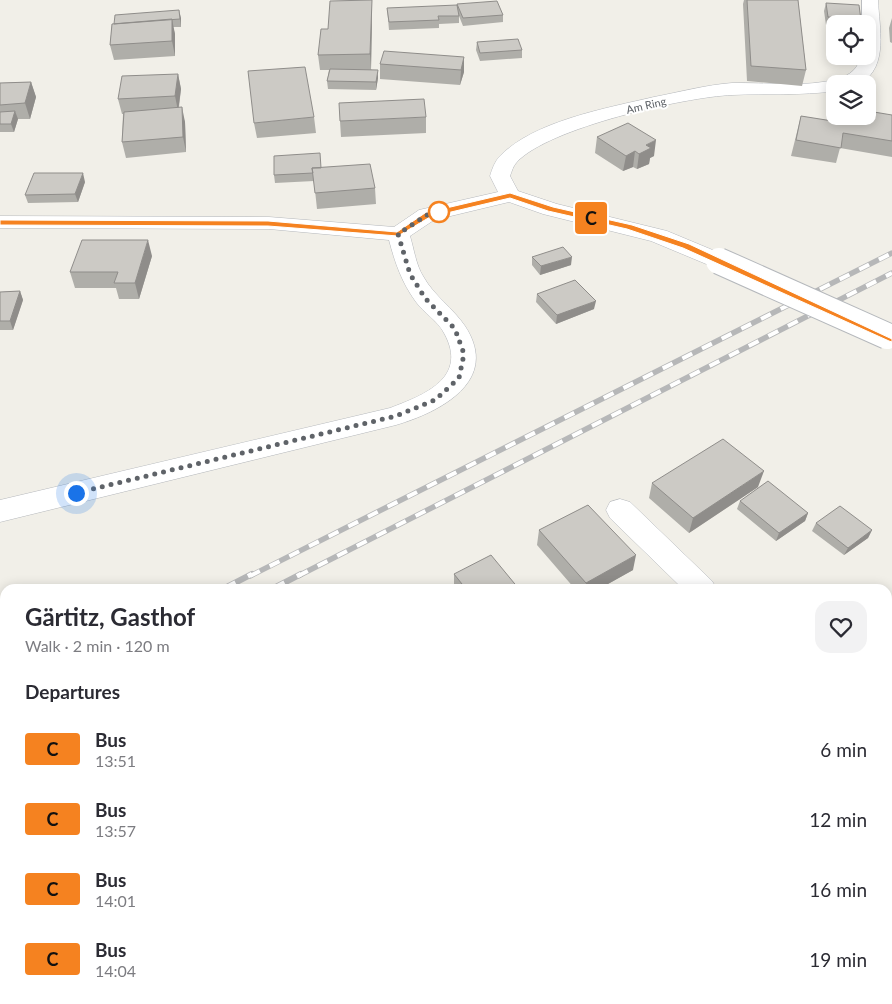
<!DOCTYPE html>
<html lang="en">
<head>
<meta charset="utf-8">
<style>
  :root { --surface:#fff; --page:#f2f2f3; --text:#2b2b33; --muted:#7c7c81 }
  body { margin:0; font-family:Lato,sans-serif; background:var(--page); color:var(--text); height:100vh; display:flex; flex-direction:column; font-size:19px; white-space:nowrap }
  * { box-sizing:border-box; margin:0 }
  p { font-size:16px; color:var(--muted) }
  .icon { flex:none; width:28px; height:28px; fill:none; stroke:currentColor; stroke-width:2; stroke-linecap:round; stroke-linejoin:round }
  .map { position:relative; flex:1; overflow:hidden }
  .sheet { position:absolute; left:0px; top:584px; width:892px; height:421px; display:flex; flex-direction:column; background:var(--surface); border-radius:15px 15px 0 0; box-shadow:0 2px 12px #0003 }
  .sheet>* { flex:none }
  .badge { padding:0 10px; border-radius:4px; font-size:18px; line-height:32px }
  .controls { position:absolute; left:826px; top:15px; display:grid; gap:10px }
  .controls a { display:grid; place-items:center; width:50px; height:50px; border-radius:10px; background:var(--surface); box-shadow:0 2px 12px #0003; font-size:25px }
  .you { position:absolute; width:25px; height:25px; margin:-12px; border:4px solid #fff; border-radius:50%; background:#1a73e8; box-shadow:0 0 0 8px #1a73e833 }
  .map>.badge { position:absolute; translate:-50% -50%; box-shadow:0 0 0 2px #fff }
  h2 { padding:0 25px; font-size:19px; line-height:45px }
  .round { display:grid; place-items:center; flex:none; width:52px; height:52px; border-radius:15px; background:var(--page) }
  .headline { display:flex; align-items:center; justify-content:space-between; height:85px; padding:0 25px }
  h1 { font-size:24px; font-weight:700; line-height:38px }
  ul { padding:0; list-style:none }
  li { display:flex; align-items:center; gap:15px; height:70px; padding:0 25px }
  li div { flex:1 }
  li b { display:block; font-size:19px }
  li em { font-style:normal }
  li .badge { min-width:55px; font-weight:700; text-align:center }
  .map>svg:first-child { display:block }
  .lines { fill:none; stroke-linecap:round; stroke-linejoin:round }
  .stream { fill:#aadaff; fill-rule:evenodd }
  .minor-casing { stroke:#b5b8bc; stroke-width:1 }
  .minor { fill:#fff; fill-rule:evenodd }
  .rail-far1-casing { stroke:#b6b7b8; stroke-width:5.5 }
  .rail-casing { stroke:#b6b7b8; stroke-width:6 }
  .rail-far1 { stroke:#fff; stroke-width:4; stroke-dasharray:11; stroke-linecap:butt }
  .rail { stroke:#fff; stroke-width:4.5; stroke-dasharray:14; stroke-linecap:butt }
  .minor-bridge-casing { stroke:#b5b8bc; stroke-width:28; stroke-linecap:butt }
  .minor-bridge { stroke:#fff; stroke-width:26 }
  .wall { fill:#afaea9 }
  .shaded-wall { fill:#8f8d8a }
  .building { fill:#cccac5; stroke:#8f8d8a }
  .line { fill:#f58220; stroke:#fff }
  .walk { stroke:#5f6368; stroke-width:5; stroke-dasharray:0 9 }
  .stop-dot { fill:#fff; stroke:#f58220; stroke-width:2.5 }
  .labels { text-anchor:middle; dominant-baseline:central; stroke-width:4; stroke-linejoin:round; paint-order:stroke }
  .far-street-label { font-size:11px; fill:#5f6368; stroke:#fff }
</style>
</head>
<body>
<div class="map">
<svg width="892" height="1004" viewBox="0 0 892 1004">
  <rect width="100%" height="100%" fill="#f1efe8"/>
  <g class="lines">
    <path class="stream" d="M 888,839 L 892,841 L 892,861 L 888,859 Z
      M 0,903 L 5,905 L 5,921 L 0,919 Z"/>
    <g class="minor-casing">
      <path id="minor" d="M 862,0 L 878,0 C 879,27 889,66 861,83 L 835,84 L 835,91 C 801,96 767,93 732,95 C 685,97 548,128 517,162 C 513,166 512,171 510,176 L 518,191 L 557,204 L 667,231 L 727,256 L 730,261 L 727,266 L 719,268 L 711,266 L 651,241 L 543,214 L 509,202 L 434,220 L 410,236 C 414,249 416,265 423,276 C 434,296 453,308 465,326 C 501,381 440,412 396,425 L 0,522 L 0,500 L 390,408 C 424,395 469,378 444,333 C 438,321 424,313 416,302 C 402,283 395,263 389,240 L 269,229 L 0,228 L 0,216 L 269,217 L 394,227 L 419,210 L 498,192 L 490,176 C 492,169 495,161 500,156 C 534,121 607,108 654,97 C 680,92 706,85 732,83 C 767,82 804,88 838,79 C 850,75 858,69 861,56 L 868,56 L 868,24 L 862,24 Z
        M 620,499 L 630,502 L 712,581 L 717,589 L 683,589 L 610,518 L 606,510 L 610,502 Z
        M 888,779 L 892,781 L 892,817 L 888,815 Z"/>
    </g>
    <use href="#minor" class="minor"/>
    <g class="rail-far1-casing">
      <path id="rail-far1" d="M 250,576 L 892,253
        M 298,576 L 892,273"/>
    </g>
    <g class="rail-casing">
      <path id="rail" d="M 223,589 L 252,574
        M 272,589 L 301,574
        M 0,700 L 5,698
        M 0,727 L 5,725"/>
    </g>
    <use href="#rail-far1" class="rail-far1"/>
    <use href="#rail" class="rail"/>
    <g class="minor-bridge-casing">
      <path id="minor-bridge" d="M 719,261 L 887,336"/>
    </g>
    <use href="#minor-bridge" class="minor-bridge"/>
  </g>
  <path class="wall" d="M 744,0 L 798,0 L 806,70 L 802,86 L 747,81 L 743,4 Z
    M 826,3 L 861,20 L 860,24 L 835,24 L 835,26 L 826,25 L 824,11 Z
    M 457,4 L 503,15 L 503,22 L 463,26 L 459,16 L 459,23 L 439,24 L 439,28 L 389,30 L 387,8 L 457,8 Z
    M 372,15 L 371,69 L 378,78 L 376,90 L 328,89 L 327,81 L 329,70 L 320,70 L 318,55 L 328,29 Z
    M 181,18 L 181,27 L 173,27 L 175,34 L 175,56 L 114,60 L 110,45 L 112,24 Z
    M 892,18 L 892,43 L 890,42 L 889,28 Z
    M 477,42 L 522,50 L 522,58 L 480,61 L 476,50 Z
    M 464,57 L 464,72 L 460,85 L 380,79 L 380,64 Z
    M 178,74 L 181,89 L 179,107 L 185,122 L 186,152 L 126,158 L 122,142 L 123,114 L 122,114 L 118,99 Z
    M 31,82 L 36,97 L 30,119 L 18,119 L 14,132 L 0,132 L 0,83 Z
    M 892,115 L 892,157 L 840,148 L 836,163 L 791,156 L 801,116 L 842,123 L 844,116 L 868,116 Z
    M 314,117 L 316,133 L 257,138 L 254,123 Z
    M 426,117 L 426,133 L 341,137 L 340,121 Z
    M 597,137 L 654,156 L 650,158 L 649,164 L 637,169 L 633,167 L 623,171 L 595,153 Z
    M 321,168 L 375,188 L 376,204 L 317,209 L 314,181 L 275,183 L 274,175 Z
    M 85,182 L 78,202 L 28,203 L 25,195 Z
    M 152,256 L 139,299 L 119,299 L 116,288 L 75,288 L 70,272 Z
    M 532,257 L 571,265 L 540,275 L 532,265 Z
    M 20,291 L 23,300 L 13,330 L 0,330 L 0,292 Z
    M 537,294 L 594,309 L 556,324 L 536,302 Z
    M 652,483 L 758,487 L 689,533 L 649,498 Z
    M 740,501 L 808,513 L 805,521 L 776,541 L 737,509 Z
    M 816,523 L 872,530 L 868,538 L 844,555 L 812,531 Z
    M 539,530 L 633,570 L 599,589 L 575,589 L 537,545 Z
    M 454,574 L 519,589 L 454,589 Z"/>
  <path class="shaded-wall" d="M 372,0 L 372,15 L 371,69 L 370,54 Z
    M 179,10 L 181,18 L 181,27 L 180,19 Z
    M 172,19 L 175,34 L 175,56 L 172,41 Z
    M 464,57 L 464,72 L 460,85 L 461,70 Z
    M 378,70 L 378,78 L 376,90 L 376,82 Z
    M 178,74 L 181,89 L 178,111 L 175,96 Z
    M 31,82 L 36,97 L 30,119 L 25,103 Z
    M 182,107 L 185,122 L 186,152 L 183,137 Z
    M 15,111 L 18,119 L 14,132 L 11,124 Z
    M 656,140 L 654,156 L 650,158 L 649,164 L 637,169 L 639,154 L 646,145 Z
    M 635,151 L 633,167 L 623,171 L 626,156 Z
    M 83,173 L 85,182 L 78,202 L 75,194 Z
    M 148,240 L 152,256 L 139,299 L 135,283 Z
    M 572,257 L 571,265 L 540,275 L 541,266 Z
    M 20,291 L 23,300 L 13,330 L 10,321 Z
    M 596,301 L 594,309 L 556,324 L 557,315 Z
    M 764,471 L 758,487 L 689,533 L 693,518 Z
    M 808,513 L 805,521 L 776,541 L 779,533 Z
    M 872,530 L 868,538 L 844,555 L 848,548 Z
    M 636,555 L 633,570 L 599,589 L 585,589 L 586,583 Z
    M 217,1000 L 237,1000 L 228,1004 L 218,1004 Z"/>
  <path class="building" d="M 372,0 L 370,54 L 318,55 L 321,29 L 328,29 L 330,1 Z
    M 747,0 L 798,0 L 806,70 L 751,66 Z
    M 497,1 L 503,15 L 463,18 L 457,4 Z
    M 826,3 L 859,5 L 861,20 L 828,17 Z
    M 457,5 L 459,16 L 438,16 L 439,20 L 389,22 L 387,8 Z
    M 179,10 L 180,19 L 114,24 L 115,15 Z
    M 172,19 L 172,41 L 110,45 L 112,24 Z
    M 518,39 L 522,50 L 480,53 L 477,42 Z
    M 384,51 L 464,57 L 461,70 L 380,64 Z
    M 305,67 L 314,117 L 254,123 L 248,71 Z
    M 330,69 L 378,70 L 376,82 L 327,81 Z
    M 178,74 L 175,96 L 118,99 L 122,76 Z
    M 31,82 L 25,103 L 0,105 L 0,83 Z
    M 424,99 L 426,117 L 340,121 L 339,103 Z
    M 182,107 L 183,137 L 122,142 L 124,112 Z
    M 15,111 L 11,124 L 0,124 L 0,112 Z
    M 868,111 L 892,115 L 892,141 L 843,133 L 841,148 L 796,140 L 801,116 L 845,123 L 846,116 L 868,116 Z
    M 628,123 L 656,140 L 646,145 L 651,148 L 639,154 L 635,151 L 626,156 L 597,137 Z
    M 320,153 L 321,168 L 312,168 L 313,173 L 274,175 L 274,156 Z
    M 370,164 L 375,188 L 315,193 L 312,168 Z
    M 34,173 L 83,173 L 75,194 L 25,195 Z
    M 82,240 L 148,240 L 135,283 L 114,283 L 118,272 L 70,272 Z
    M 563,247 L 572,257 L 541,266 L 532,257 Z
    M 575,280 L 596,301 L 557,315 L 537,294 Z
    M 20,291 L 10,321 L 0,321 L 0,292 Z
    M 723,439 L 764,471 L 693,518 L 652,483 Z
    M 768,481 L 808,513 L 779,533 L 740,501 Z
    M 588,505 L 636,555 L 586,583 L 539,530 Z
    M 840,506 L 872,530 L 848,548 L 816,523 Z
    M 491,555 L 519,589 L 466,589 L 454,574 Z
    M 137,1000 L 217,1000 L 218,1004 L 138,1004 Z
    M 422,1000 L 435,1000 L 427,1004 L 424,1004 Z
    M 435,1000 L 476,1000 L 478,1004 L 427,1004 Z"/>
  <path class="line" d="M 510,193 L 553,207 L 632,225 L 689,244 L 892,339 L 892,342 L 889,341 L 683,248 L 627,229 L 548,211 L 510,198 L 430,217 L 398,236 L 268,226 L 0,225 L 0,220 L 268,221 L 397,232 L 425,213 Z"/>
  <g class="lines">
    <path class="walk" d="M 76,493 L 396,416 L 435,400 L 459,378 L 464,354 L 455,329 L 425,298 L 410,274 L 398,234 L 427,215 L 439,212"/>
  </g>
  <circle class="stop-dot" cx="439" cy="212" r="10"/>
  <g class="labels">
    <g class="far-street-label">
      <text transform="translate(646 105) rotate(-13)">Am Ring</text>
    </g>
  </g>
</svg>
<div class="controls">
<a><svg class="icon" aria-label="locate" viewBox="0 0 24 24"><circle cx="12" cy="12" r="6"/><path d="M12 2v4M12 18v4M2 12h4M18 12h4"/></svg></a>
<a><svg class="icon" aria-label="layers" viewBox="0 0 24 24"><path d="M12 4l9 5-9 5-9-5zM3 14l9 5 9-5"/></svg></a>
</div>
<div class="you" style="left:76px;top:493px"></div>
<b class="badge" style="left:591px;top:218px;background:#f58220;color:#111">C</b>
<section class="sheet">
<div class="headline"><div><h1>Gärtitz, Gasthof</h1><p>Walk · 2 min · 120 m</p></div><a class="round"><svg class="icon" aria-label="heart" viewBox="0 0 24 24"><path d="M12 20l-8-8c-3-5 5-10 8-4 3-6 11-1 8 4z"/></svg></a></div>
<h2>Departures</h2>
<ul>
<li><span class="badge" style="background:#f58220;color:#111">C</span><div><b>Bus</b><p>13:51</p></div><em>6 min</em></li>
<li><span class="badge" style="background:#f58220;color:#111">C</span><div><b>Bus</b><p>13:57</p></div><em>12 min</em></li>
<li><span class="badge" style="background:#f58220;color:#111">C</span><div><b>Bus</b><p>14:01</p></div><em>16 min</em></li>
<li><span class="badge" style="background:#f58220;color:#111">C</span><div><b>Bus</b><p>14:04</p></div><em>19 min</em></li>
</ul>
</section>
</div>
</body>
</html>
